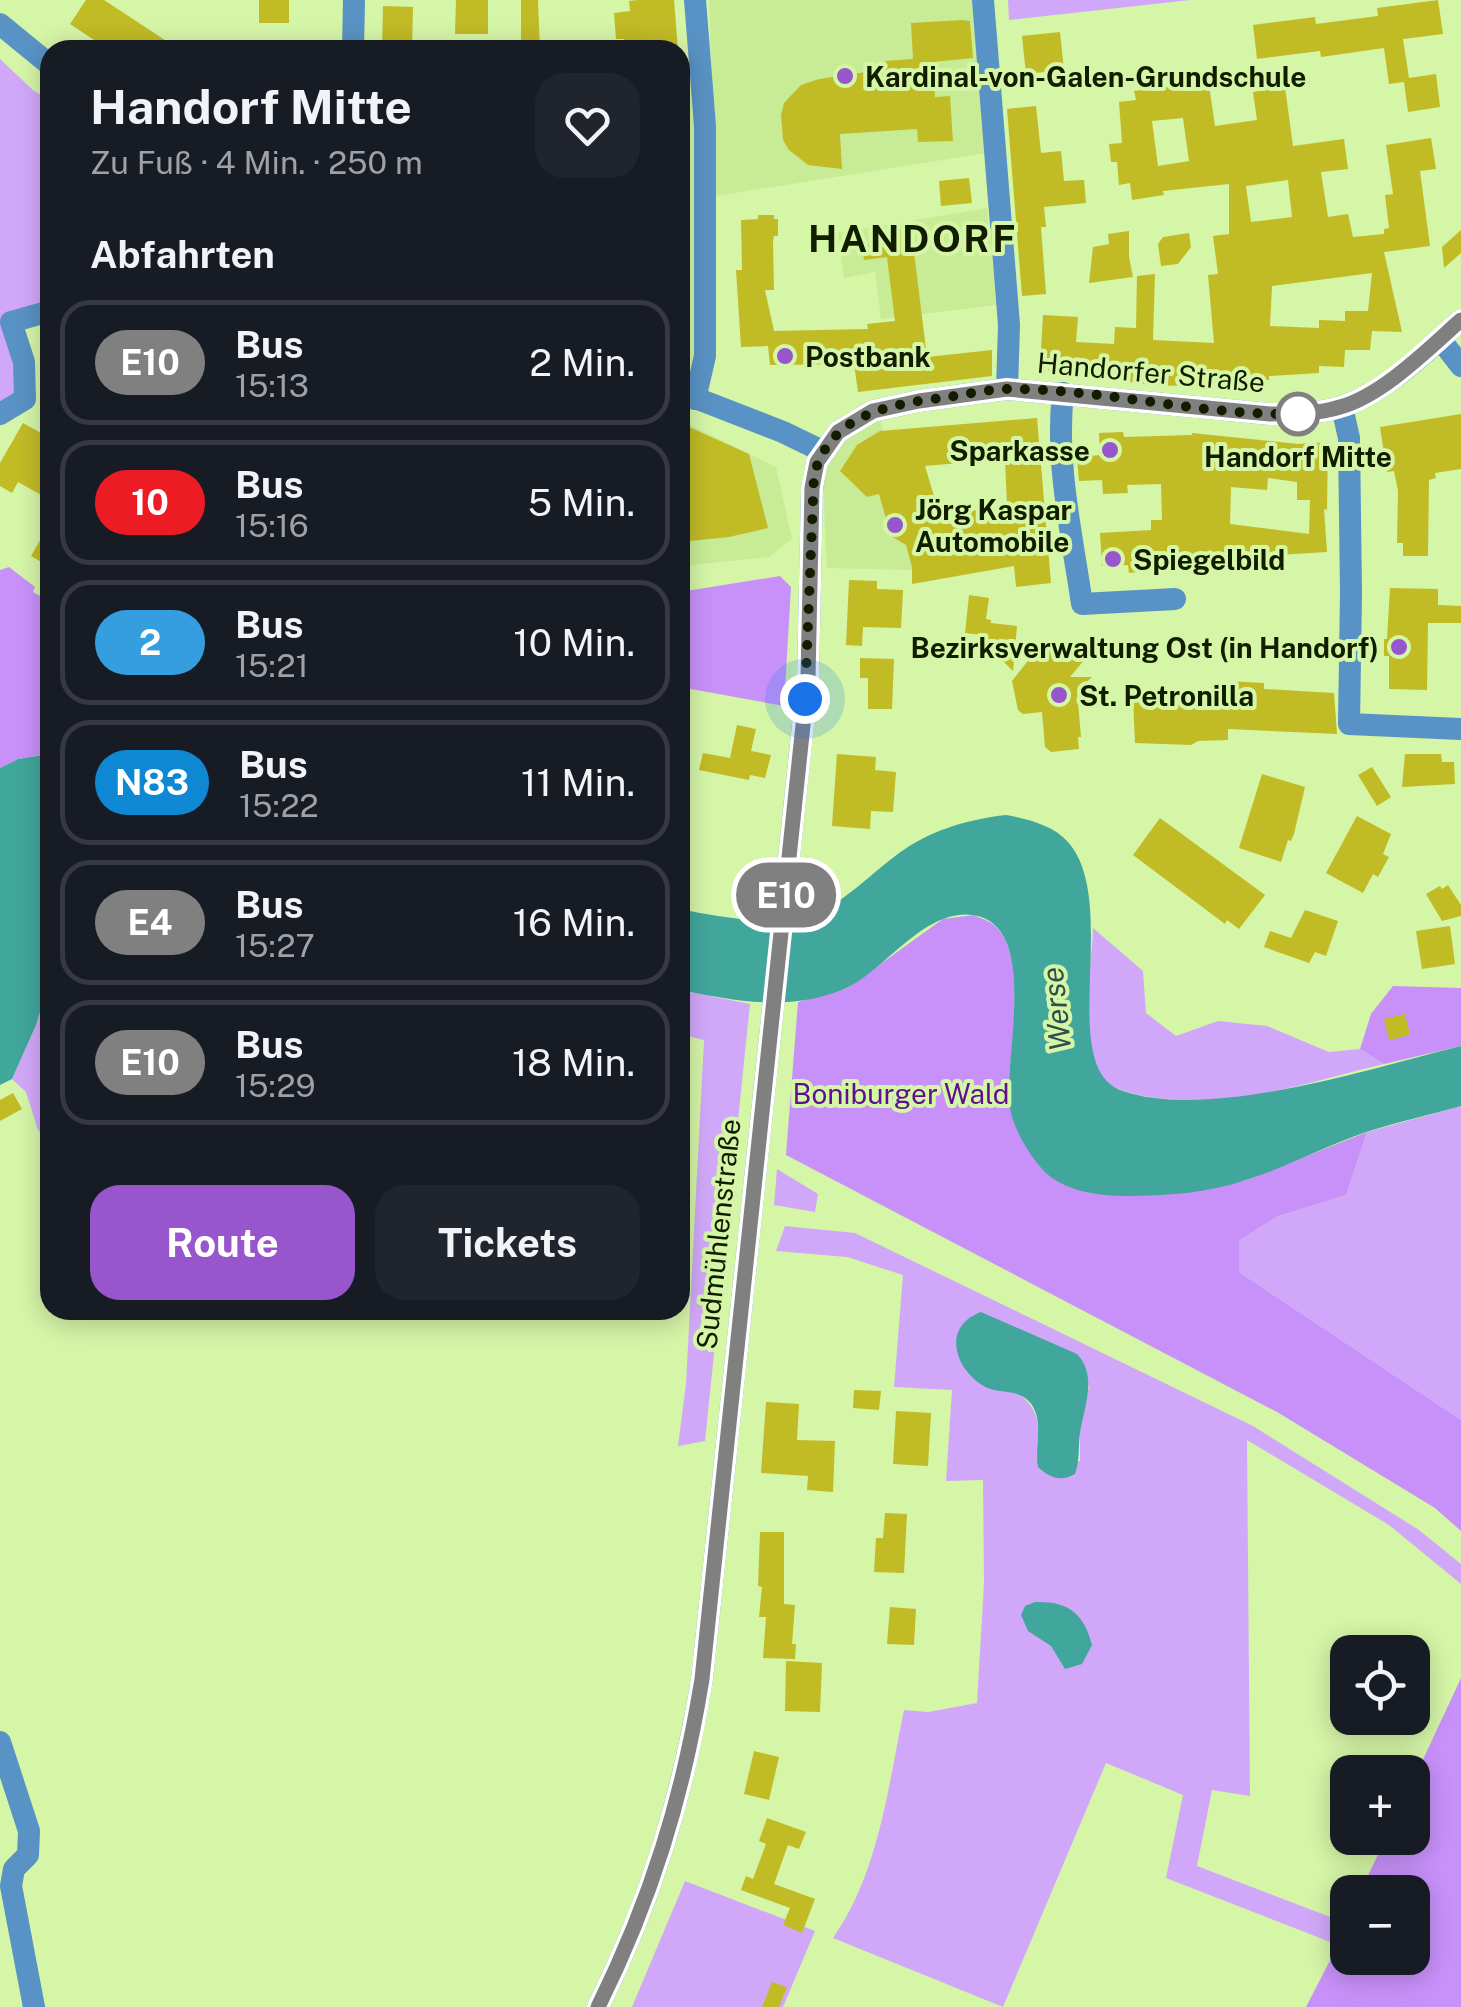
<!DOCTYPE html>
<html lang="de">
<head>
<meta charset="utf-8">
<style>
  :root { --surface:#171b24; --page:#20242c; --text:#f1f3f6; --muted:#9ea1a6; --line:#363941; --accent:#9756cc }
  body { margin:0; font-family:"Public Sans",sans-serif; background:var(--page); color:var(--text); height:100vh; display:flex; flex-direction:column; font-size:38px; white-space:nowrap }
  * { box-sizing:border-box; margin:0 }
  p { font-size:32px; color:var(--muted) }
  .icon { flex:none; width:55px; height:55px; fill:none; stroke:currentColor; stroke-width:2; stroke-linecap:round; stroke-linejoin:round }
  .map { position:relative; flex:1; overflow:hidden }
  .sheet { position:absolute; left:40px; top:40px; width:650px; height:1280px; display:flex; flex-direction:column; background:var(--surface); border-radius:30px; box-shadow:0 5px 25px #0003 }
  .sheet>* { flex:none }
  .badge { padding:0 20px; border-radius:32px; font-size:35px; line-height:65px }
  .controls { position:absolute; left:1330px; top:1635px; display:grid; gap:20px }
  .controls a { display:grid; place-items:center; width:100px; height:100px; border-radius:20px; background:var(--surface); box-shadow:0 5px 25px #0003; font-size:50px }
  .you { position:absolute; width:50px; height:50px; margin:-25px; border:8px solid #fff; border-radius:50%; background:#1a73e8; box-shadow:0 0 0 15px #1a73e833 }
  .map>.badge { position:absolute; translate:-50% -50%; box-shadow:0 0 0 5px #fff }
  h2 { padding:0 50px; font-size:38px; line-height:90px }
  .round { display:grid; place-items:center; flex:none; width:105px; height:105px; border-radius:30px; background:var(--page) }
  .overview { display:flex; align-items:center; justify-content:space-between; height:170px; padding:0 50px }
  h1 { font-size:48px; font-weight:700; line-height:75px }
  .action { display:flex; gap:20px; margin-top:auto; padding:20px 50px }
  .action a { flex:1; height:115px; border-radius:30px; background:var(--accent); color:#fff; font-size:40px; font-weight:700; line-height:115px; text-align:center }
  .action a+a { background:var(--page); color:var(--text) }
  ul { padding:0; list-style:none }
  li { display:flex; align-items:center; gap:30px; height:125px; margin:0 20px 15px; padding:0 30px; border:5px solid var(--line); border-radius:30px }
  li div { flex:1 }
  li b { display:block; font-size:38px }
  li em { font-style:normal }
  li .badge { min-width:110px; font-weight:700; text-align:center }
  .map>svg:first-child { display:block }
  .built { fill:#c8ec96 }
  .green { fill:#d1a8f9; fill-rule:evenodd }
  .forest { fill:#c891fa }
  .water { fill:#41a69c }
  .building { fill:#c1bb26; fill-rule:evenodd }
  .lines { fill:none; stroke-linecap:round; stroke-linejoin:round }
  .minor { stroke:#5992c4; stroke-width:22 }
  .line-casing { stroke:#fff; stroke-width:22 }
  .line { stroke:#808080; stroke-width:15 }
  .walk { stroke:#121d00; stroke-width:10; stroke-dasharray:0 18 }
  .poi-dot { fill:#9756cc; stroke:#d5f5a7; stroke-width:4 }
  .stop-dot { fill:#fff; stroke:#808080; stroke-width:5 }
  .labels { text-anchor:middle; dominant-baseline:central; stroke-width:8; stroke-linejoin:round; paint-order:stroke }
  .poi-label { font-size:28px; font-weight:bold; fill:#121d00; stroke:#d5f5a7; text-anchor:start }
  .street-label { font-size:28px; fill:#121d00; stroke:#d5f5a7 }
  .stop-label { font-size:28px; font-weight:bold; fill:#121d00; stroke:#d5f5a7 }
  .park-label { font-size:28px; fill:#5e0e8e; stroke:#d5f5a7 }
  .water-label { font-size:30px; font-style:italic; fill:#304f4c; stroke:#d5f5a7 }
  .district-label { font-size:38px; font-weight:bold; letter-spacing:2.5px; fill:#121d00; stroke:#d5f5a7 }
</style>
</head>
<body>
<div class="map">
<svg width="1461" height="2007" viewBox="0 0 1461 2007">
  <rect width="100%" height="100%" fill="#d5f5a7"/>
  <path class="built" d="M 709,0 L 972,0 L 986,153 L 716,196 Z
    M 987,208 L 996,305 L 881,319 L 875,272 L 844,278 L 838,233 Z
    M 880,418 L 913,570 L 827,568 L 823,487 L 829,461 L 854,427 Z
    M 680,420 L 776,467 L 792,539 L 769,557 L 680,566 Z"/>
  <path class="green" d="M 1008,0 L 1190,0 L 1009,20 Z
    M 0,59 L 34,91 L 50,100 L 50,304 L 11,322 L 25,399 L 0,415 Z
    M 1093,928 L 1143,971 L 1146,1013 L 1176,1036 L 1218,1021 L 1267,1026 L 1329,1052 L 1360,1049 L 1384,1064 C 1337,1075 1290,1090 1243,1097 C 1211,1102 1124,1104 1103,1078 C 1077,1047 1092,966 1093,928 Z
    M 50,981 L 50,1093 L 39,1133 L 26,1092 L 12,1079 L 36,1025 Z
    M 680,990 L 750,1004 L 705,1441 L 678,1446 L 686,1384 L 704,1040 L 680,1034 Z
    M 1461,1106 L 1461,1420 L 1239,1272 L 1239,1241 L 1276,1217 L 1346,1195 L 1367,1132 Z
    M 777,1169 L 818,1194 L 815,1212 L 774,1205 Z
    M 785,1226 L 855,1233 L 1253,1426 L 1419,1530 L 1461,1564 L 1461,1584 L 1389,1525 L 1247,1440 L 1250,1796 L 1212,1790 L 1197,1866 L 1346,1923 L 1338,1945 L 1166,1878 L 1183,1795 L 1106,1763 L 1003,2007 L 833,1938 C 879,1872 888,1787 904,1710 L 928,1712 L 977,1703 L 984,1583 L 983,1480 L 946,1481 L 952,1390 L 894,1387 L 903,1275 L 847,1257 L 776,1251 ZM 956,1341 L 1089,1386 L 1080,1431 L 1080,1461 L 1037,1460 C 1036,1447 1040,1433 1037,1420 C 1031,1390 987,1377 963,1364 Z
    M 685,1881 L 815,1931 L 783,2007 L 632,2007 Z"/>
  <path class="forest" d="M 9,567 L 35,587 L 33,592 L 42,597 L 44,592 L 50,595 L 50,754 L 18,759 L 0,768 L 0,570 Z
    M 780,576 L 791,587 L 784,706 L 680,687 L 680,592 Z
    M 974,915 C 980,918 990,921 995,926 C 1027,954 1011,1043 1009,1083 L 1244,1181 L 1367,1132 L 1346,1195 L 1276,1217 L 1239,1241 L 1239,1272 L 1461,1420 L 1461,1531 L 1435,1508 L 1277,1412 L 786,1155 L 798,1002 L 847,988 L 943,919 Z
    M 1393,986 L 1461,988 L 1461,1046 L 1384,1064 L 1360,1049 L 1371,1014 Z
    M 1461,1678 L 1461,2007 L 1306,2007 L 1338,1945 L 1347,1919 L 1348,1958 L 1412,1958 L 1412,1892 L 1360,1892 L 1386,1838 L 1412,1838 L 1413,1781 Z"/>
  <path class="water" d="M 50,754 L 50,981 L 36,1025 L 12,1079 L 0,1085 L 0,768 L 18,759 Z
    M 1006,815 C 1028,819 1053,825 1068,842 C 1122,903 1054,1069 1123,1091 C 1211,1121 1371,1068 1461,1046 L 1461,1106 C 1429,1115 1397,1122 1366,1132 C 1325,1146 1287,1167 1246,1180 C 1207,1193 1167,1196 1126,1196 C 1100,1196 1068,1192 1047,1174 C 1032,1160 1013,1129 1010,1108 C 1002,1063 1042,925 973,915 C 924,908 884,972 844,989 C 789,1012 736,1001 680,990 L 680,909 C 714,916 770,926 803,919 C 837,911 876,868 905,849 C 935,829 970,819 1006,815 Z
    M 981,1312 L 1077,1354 C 1098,1376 1084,1407 1080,1433 C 1078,1447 1080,1460 1075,1474 C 1061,1482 1050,1478 1038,1467 C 1034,1447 1044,1424 1032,1405 C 1018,1386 998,1396 982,1385 C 953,1366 943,1326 981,1312 Z
    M 1035,1602 C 1068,1601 1084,1613 1092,1645 L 1082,1664 L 1065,1669 L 1051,1646 L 1028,1631 L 1021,1615 L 1025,1606 Z"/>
  <path class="building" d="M 86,0 L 104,0 L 180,50 L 109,50 L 70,24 Z
    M 259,0 L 289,0 L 289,23 L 259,23 Z
    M 456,0 L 488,0 L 488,34 L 455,34 Z
    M 521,0 L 538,0 L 540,50 L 521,50 Z
    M 638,0 L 674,0 L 678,50 L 625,50 L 624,39 L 616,39 L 614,13 L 630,11 L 629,1 Z
    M 1438,0 L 1443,34 L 1403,39 L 1409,78 L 1436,74 L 1440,107 L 1408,112 L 1404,82 L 1389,84 L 1384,48 L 1321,57 L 1320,51 L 1257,59 L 1253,25 L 1315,17 L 1316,24 L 1378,16 L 1377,8 Z
    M 383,6 L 413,7 L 412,50 L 382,50 Z
    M 962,20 L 970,21 L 973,58 L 933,62 L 935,97 L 950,96 L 953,141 L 918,142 L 917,129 L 840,134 L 842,169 L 808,165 L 789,150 L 783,140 L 781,115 L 784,103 L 801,85 L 819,79 L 886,69 L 885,61 L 913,59 L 911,23 Z
    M 1060,32 L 1064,70 L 1026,74 L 1022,36 Z
    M 1202,72 L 1204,85 L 1209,85 L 1215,126 L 1257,120 L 1253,92 L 1285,87 L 1293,146 L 1344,139 L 1348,169 L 1321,172 L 1328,217 L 1348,214 L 1353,237 L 1384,234 L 1384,229 L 1389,228 L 1385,195 L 1393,194 L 1386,145 L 1431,138 L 1436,169 L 1420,171 L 1430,246 L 1384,252 L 1402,332 L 1372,331 L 1370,350 L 1345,350 L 1344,367 L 1319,366 L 1319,373 L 1269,376 L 1269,380 L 1244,379 L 1244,383 L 1218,383 L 1218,387 L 1152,385 L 1048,371 L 1048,367 L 1040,366 L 1043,315 L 1078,317 L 1076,342 L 1114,344 L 1115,327 L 1136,328 L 1137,276 L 1155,274 L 1153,340 L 1214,343 L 1208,275 L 1218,274 L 1213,236 L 1229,234 L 1229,184 L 1163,191 L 1164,195 L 1132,200 L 1130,183 L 1119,185 L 1117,162 L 1111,162 L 1109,144 L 1122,143 L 1119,102 L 1136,100 L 1134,91 L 1178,85 L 1177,76 ZM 1183,118 L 1189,161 L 1158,166 L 1152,121 ZM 1288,180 L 1292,217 L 1251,222 L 1246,186 ZM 1372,273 L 1368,311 L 1345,311 L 1345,321 L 1319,320 L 1319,328 L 1270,326 L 1272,286 Z
    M 1036,106 L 1041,153 L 1061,151 L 1064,181 L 1084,180 L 1086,203 L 1044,207 L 1046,227 L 1041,227 L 1046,294 L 1022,296 L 1007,109 Z
    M 969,178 L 972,203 L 941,206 L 939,181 Z
    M 758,215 L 774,215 L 774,219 L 778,219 L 778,236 L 774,236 L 773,241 L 774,290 L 765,290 L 774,331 L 868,329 L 867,324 L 895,321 L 887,257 L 864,260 L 862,245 L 886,242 L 884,231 L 911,228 L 927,357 L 992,350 L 992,376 L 858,392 L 854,364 L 770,365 L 768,346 L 741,347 L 736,270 L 742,270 L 741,220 L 758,219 Z
    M 1461,230 L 1461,253 L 1444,268 L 1442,247 Z
    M 1129,231 L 1129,257 L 1133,277 L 1089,283 L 1093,247 L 1109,244 L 1108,234 Z
    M 1189,233 L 1191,247 L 1178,264 L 1161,266 L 1158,244 L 1163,237 Z
    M 1461,414 L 1461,469 L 1435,473 L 1436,478 L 1429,480 L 1428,556 L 1403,556 L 1403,543 L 1397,543 L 1398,491 L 1394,471 L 1387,472 L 1380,427 Z
    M 1037,418 L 1051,583 L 1016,587 L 1014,566 L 912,584 L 912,567 L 906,545 L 891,536 L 879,494 L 867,497 L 840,471 L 857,445 L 880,431 ZM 1005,459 L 1007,505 L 940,516 L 925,466 Z
    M 23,423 L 50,438 L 50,500 L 18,482 L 12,493 L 0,486 L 0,463 Z
    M 680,423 L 749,454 L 768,528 L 729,537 L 680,542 Z
    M 1123,432 L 1124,437 L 1192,435 L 1192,433 L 1298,444 L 1328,442 L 1327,510 L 1324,509 L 1327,552 L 1278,555 L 1277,562 L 1223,565 L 1223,558 L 1146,563 L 1147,571 L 1129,573 L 1128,565 L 1102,566 L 1100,533 L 1151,530 L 1151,520 L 1162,520 L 1161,484 L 1127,485 L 1128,493 L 1103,494 L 1102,480 L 1079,481 L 1077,457 L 1100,455 L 1099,433 ZM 1268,478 L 1297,482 L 1297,500 L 1310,500 L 1309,534 L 1230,524 L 1231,487 L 1267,490 Z
    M 50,523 L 50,567 L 31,556 Z
    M 849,580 L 877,581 L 877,589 L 903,590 L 901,628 L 863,627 L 862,646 L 846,645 Z
    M 1390,588 L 1438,589 L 1438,605 L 1461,606 L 1461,623 L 1428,623 L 1427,690 L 1389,689 L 1389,656 L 1384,656 L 1384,639 L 1387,639 Z
    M 969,595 L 989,598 L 986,619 L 991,620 L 991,623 L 1017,626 L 1013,671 L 998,656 L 980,654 L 982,635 L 965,633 Z
    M 1066,640 L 1085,659 L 1070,677 L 1092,677 L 1077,691 L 1081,737 L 1078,737 L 1079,749 L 1051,752 L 1045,747 L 1042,712 L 1023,714 L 1018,710 L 1012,681 L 1042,643 Z
    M 860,658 L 894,659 L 892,709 L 868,709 L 868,678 L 860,678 Z
    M 1226,681 L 1264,683 L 1264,689 L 1334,693 L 1337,734 L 1228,729 L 1228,740 L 1198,741 L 1191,745 L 1135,743 L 1133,698 L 1227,695 Z
    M 737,725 L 756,729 L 751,751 L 771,755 L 765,778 L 750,775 L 749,780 L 699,770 L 703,753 L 730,758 Z
    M 837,754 L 876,757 L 875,770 L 896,772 L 893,812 L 871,811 L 870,829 L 832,826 Z
    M 1405,754 L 1441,754 L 1442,762 L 1454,762 L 1455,784 L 1402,787 Z
    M 1372,767 L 1391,797 L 1377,806 L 1358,775 Z
    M 1262,774 L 1305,787 L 1294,834 L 1291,841 L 1288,840 L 1281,862 L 1239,848 Z
    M 1357,816 L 1391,834 L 1383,854 L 1389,857 L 1378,877 L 1373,874 L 1363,893 L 1326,873 Z
    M 1160,818 L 1265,895 L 1239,929 L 1227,920 L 1225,924 L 1133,855 Z
    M 1448,885 L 1461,905 L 1461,916 L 1442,921 L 1426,894 L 1440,886 L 1442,889 Z
    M 1305,910 L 1338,921 L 1326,956 L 1315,952 L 1309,963 L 1264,947 L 1270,931 L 1291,938 Z
    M 1450,926 L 1455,964 L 1422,969 L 1416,931 Z
    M 1405,1014 L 1410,1035 L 1389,1040 L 1384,1019 Z
    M 13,1093 L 22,1109 L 0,1121 L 0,1100 Z
    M 854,1390 L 881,1391 L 879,1410 L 853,1408 Z
    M 766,1402 L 799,1404 L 797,1440 L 835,1441 L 833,1492 L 807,1490 L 808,1476 L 761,1473 Z
    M 896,1411 L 931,1413 L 928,1466 L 893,1464 Z
    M 885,1513 L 907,1514 L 904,1573 L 874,1572 L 876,1538 L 883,1538 Z
    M 760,1532 L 784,1532 L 784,1604 L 795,1605 L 792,1644 L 796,1644 L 795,1659 L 763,1658 L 766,1617 L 759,1617 L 762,1587 L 758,1586 Z
    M 890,1607 L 916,1609 L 914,1645 L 887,1644 Z
    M 786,1661 L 822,1663 L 820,1712 L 785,1711 Z
    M 754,1751 L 779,1757 L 769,1800 L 744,1794 Z
    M 767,1818 L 806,1832 L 799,1849 L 788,1845 L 774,1884 L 815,1899 L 802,1933 L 783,1925 L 790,1908 L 741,1890 L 746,1876 L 753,1879 L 766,1844 L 759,1841 Z
    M 772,1982 L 787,1987 L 779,2007 L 762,2007 Z"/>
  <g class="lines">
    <path class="minor" d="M 695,0 L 705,126 L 705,356 L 695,399
      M 983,0 L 1009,325 L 1007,389
      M 0,24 L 50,65
      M 353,50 L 354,0
      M 1440,339 L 1461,366
      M 680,392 L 783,432 L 822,451
      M 1063,393 C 1055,462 1072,535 1082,604 L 1175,599
      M 1342,407 L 1349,438 L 1351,593 L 1349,724 L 1461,729
      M 0,414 L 25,399 L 24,362 L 11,322 L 50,311
      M 0,1742 L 29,1831 L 28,1855 L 14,1869 L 11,1886 L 34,2007
      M 598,2007 C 652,1898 682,1799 702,1679 L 808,677 L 812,489 L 817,462 L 838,432 L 873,411 L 919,401 L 1007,389 L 1270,414 C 1293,414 1318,414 1340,407 C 1383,395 1429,349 1461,320"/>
  </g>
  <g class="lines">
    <g class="line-casing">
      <path id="line" d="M 598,2007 C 651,1900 683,1797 702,1679 L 808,678 L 812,488 L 817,462 L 838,432 L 873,411 L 919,401 L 1007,389 L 1270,414 C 1293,414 1318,414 1340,407 C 1383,395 1428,349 1461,320"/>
    </g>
    <use href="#line" class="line"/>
    <path class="walk" d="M 805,699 L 814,475 C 831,412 893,404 949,397 C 968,394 989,389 1009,389 C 1106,389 1201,416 1298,414"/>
  </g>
  <g class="poi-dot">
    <circle cx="845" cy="76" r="10"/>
    <circle cx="785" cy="356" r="10"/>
    <circle cx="1110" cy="450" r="10"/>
    <circle cx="895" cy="525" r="10"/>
    <circle cx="1113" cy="559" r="10"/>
    <circle cx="1399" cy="647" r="10"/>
    <circle cx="1059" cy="695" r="10"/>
  </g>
  <circle class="stop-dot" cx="1298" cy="414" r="20"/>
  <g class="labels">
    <g class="poi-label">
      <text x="865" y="76">Kardinal-von-Galen-Grundschule</text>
      <text x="805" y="356">Postbank</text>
      <text x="1090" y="450" text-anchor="end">Sparkasse</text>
      <text x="915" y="509">Jörg Kaspar<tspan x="915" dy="32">Automobile</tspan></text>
      <text x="1133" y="559">Spiegelbild</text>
      <text x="1379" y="647" text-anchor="end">Bezirksverwaltung Ost (in Handorf)</text>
      <text x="1079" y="695">St. Petronilla</text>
    </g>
    <g class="street-label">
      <text transform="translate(1151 372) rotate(5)">Handorfer Straße</text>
      <text transform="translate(718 1234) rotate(-84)">Sudmühlenstraße</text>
    </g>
    <g class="stop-label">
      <text x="1298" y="456">Handorf Mitte</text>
    </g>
    <g class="park-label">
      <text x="901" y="1093">Boniburger Wald</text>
    </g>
    <g class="water-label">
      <text transform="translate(1056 1009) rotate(-96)">Werse</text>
    </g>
    <g class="district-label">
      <text x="913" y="238">HANDORF</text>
    </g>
  </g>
</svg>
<div class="controls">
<a><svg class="icon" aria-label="locate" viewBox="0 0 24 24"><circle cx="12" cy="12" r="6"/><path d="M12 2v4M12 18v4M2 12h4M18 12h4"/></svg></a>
<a>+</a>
<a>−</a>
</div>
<div class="you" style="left:805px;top:699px"></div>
<b class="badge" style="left:786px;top:895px;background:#808080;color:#fff">E10</b>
<section class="sheet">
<div class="overview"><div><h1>Handorf Mitte</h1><p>Zu Fuß · 4 Min. · 250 m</p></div><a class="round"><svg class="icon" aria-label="heart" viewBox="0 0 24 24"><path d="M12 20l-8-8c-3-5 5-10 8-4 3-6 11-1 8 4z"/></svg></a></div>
<h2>Abfahrten</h2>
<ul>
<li><span class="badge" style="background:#808080;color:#fff">E10</span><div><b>Bus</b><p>15:13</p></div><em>2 Min.</em></li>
<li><span class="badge" style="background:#ed1c24;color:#fff">10</span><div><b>Bus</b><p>15:16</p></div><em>5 Min.</em></li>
<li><span class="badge" style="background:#359ede;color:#fff">2</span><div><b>Bus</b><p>15:21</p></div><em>10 Min.</em></li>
<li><span class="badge" style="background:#0e88d3;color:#fff">N83</span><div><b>Bus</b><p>15:22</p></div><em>11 Min.</em></li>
<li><span class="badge" style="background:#808080;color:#fff">E4</span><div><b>Bus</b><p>15:27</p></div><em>16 Min.</em></li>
<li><span class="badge" style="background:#808080;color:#fff">E10</span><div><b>Bus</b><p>15:29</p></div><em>18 Min.</em></li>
</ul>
<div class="action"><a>Route</a><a>Tickets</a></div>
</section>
</div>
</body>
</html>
